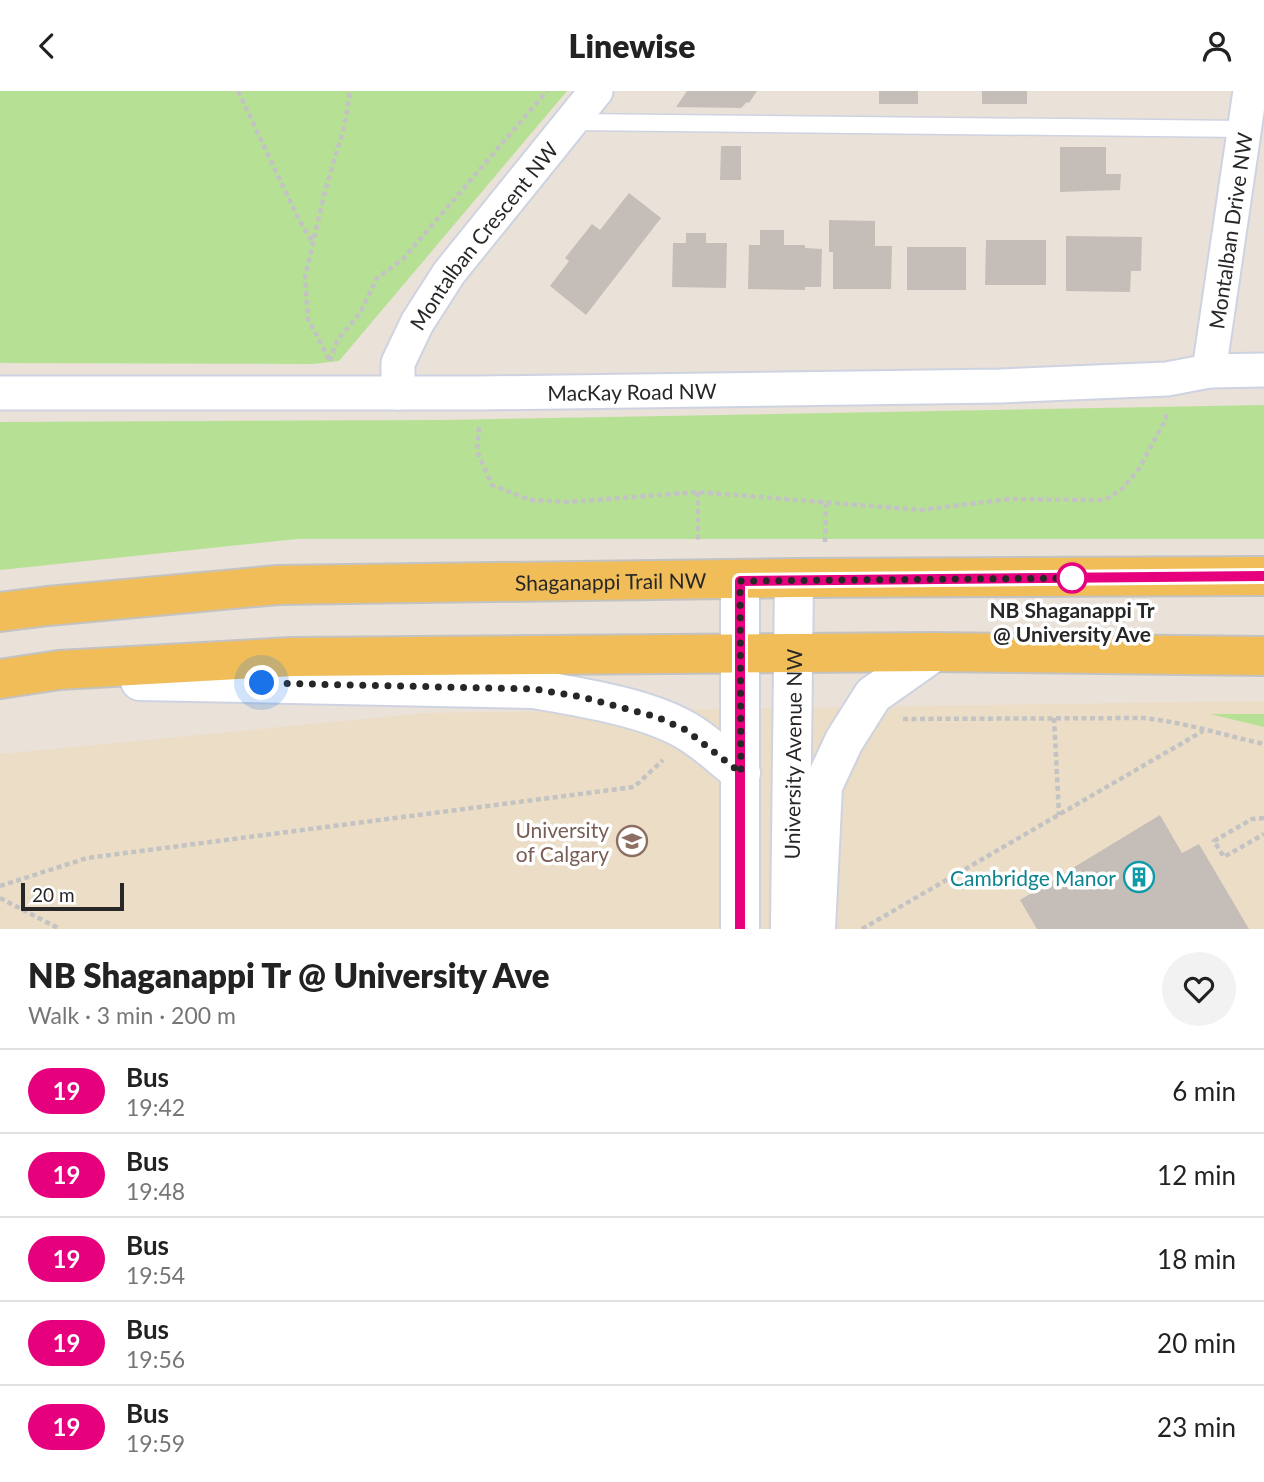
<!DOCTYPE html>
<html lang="en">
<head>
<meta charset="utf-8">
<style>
  :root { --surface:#fff; --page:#f2f2f2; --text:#222; --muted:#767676; --line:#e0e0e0 }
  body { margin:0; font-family:Lato,sans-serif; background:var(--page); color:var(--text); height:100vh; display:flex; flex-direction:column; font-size:26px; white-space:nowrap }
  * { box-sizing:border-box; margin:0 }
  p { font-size:23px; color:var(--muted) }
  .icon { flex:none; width:38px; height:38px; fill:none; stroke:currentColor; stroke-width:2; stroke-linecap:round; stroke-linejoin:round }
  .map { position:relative; height:838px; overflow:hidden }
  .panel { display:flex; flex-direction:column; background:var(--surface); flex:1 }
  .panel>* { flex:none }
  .badge { padding:0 14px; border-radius:23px; font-size:24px; line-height:46px }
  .scale { position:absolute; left:21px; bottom:18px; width:103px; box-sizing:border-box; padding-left:7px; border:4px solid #272727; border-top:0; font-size:19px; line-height:24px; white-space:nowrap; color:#272727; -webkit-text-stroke:5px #fff; paint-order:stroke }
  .you { position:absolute; width:35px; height:35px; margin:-18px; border:5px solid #fff; border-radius:50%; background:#1a73e8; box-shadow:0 0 0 10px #1a73e833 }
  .map>.badge { position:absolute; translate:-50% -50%; box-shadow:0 0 0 4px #fff }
  .round { display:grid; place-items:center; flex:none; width:74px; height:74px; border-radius:37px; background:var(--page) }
  .head { display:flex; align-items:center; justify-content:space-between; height:119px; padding:0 28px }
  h1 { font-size:33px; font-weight:800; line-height:52px }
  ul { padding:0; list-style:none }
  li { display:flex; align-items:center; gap:21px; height:84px; padding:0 28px; border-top:2px solid var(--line) }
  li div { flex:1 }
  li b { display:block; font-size:26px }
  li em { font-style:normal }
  li .badge { min-width:77px; font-weight:700; text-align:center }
  header { display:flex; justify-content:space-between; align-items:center; height:91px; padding:0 28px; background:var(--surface); font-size:32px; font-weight:800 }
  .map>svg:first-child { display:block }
  .education { fill:#ecddc7 }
  .green { fill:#b6e194 }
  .building { fill:#c5beb8 }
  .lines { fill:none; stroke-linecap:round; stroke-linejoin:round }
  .lane-casing { stroke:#ced3e1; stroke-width:19 }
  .street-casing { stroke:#ced3e1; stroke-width:37 }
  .secondary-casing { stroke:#ced3e1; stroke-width:42 }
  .primary-casing { stroke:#c3c3c3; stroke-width:42 }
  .path { stroke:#c3c3c3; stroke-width:4.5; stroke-dasharray:5 3.5; stroke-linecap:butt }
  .lane { stroke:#fff; stroke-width:16 }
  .street { stroke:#fff; stroke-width:33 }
  .secondary { stroke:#fff; stroke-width:38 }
  .primary { stroke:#f0bd58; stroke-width:38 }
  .line-casing { stroke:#fff; stroke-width:16 }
  .line { stroke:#e6007e; stroke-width:10 }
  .walk { stroke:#272727; stroke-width:7; stroke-dasharray:0 12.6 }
  .stop-dot { fill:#fff; stroke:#e6007e; stroke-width:3.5 }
  .labels { text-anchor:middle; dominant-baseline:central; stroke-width:7; stroke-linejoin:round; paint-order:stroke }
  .street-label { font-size:21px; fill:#272727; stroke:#fff }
  .stop-label { font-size:21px; font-weight:bold; fill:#272727; stroke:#fff }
  .education-label { font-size:21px; fill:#785e54; stroke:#fff; text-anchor:end }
  .culture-label { font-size:21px; fill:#0d838f; stroke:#fff; text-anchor:end }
</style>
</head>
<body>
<header><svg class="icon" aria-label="back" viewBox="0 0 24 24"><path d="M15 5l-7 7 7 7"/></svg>Linewise<svg class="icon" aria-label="person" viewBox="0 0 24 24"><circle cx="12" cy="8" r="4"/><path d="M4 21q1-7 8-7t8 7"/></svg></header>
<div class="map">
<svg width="1264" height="838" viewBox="0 0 1264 838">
  <rect width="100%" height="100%" fill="#eae1d8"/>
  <path class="education" d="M 1264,610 L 1264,838 L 0,838 L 0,663 L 427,622 Z"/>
  <path class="green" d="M 0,0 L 567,0 L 339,270 L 312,273 L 0,272 Z
    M 1264,314 L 1264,448 L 297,448 L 0,479 L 0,331 L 443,329 Z
    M 1210,623 L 1264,623 L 1264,636 Z"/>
  <path class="building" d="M 687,0 L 757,0 L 749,12 L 747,11 L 741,17 L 676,16 Z
    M 879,0 L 918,0 L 918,13 L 879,13 Z
    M 982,0 L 1027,0 L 1027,13 L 982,13 Z
    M 721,55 L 741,55 L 741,89 L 720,89 Z
    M 1060,56 L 1106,56 L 1106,83 L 1121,83 L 1120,99 L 1060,101 Z
    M 629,102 L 661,127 L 586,224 L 550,195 L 569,170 L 565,167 L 592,133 L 600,139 Z
    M 829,129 L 875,130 L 875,155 L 892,155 L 891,198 L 833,198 L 833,161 L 829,161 Z
    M 760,139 L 784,139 L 784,154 L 805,154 L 805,157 L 822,158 L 821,196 L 805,196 L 805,199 L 748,198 L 749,154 L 760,154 Z
    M 686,142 L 706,142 L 706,152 L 727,152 L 726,197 L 672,196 L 673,152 L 686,152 Z
    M 1066,145 L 1142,146 L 1141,180 L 1131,180 L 1130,201 L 1066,200 Z
    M 986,149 L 1046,149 L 1046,194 L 985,194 Z
    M 907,156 L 966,156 L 966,199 L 907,199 Z
    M 1160,724 L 1182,762 L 1199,753 L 1249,838 L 1037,838 L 1020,809 Z"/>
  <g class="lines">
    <g class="lane-casing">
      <path id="lane" d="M 572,31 L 1245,38"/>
    </g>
    <g class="street-casing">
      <g id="street">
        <path id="s1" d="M 1209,280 L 1250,0"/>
        <path id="s2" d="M 0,302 L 481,302 L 1000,295 L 1167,288 L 1209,280 L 1264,279"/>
        <path id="s3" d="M 398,302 L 398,272 L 417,232 L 449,182 L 596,0"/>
      </g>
    </g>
    <g class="secondary-casing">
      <g id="secondary">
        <path d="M 140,590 L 534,598 C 580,606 645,616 685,639 C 705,650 723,668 741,682"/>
        <path d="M 740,838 L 740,490"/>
        <path id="s4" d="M 790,838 L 794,487"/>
        <path d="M 816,838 L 823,695 L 844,650 L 873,604 L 934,561"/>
      </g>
    </g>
    <g class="primary-casing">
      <g id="primary">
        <path id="s5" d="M 0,521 L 48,515 L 278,494 L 794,487 L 1264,485"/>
        <path d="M 0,588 L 59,579 L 292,566 L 934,561 L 1264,565"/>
      </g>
    </g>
    <path class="path" d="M 238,0 L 298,127 L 313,152
      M 329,268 L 308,228 L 305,186 L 325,100 L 345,33 L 350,0
      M 330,270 L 337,250 L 360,222 L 377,187 L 403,168 L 547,0
      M 479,336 L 477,360 L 492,394 L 530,409 L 569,411 L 698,401 L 921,419 L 1009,408 L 1105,409 L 1122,398 L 1138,379 L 1166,328 L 1166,320
      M 698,401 L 698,451
      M 825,451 L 826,413
      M 1054,627 L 1059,724
      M 903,628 L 1143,627 C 1184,631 1223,644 1264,653
      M 1264,727 L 1252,728 L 1214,750 L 1224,766 L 1264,743
      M 0,795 L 87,767 L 634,696 L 663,669
      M 0,807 L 60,838
      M 862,838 L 1203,640"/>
    <use href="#lane" class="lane"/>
    <use href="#street" class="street"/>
    <use href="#secondary" class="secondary"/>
    <use href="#primary" class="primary"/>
  </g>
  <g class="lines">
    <g class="line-casing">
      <path id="line" d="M 740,838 L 740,490 L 1264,485"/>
    </g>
    <use href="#line" class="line"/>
    <path class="walk" d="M 262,592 L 534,598 L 582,606 L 657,626 L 686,639 L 741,682 L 740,490 L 1077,487 L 1072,487"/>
  </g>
  <defs>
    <g id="university-ring" transform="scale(1.575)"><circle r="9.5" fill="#fff" stroke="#8d6e63" stroke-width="1.5"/><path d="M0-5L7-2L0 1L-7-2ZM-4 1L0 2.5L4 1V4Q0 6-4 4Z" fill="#8d6e63"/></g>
    <g id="building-ring" transform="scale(1.575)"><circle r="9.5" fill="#fff" stroke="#0f9aa8" stroke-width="1.5"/><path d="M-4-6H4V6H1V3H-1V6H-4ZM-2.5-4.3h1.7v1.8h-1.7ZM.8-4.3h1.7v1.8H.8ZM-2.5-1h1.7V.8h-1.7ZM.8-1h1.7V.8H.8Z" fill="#0f9aa8"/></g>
  </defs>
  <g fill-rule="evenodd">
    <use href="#university-ring" x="632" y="750"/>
    <use href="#building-ring" x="1139" y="786"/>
  </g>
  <circle class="stop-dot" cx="1072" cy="487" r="14"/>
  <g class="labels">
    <g class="street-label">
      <text stroke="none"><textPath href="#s1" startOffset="142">Montalban Drive NW</textPath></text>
      <text stroke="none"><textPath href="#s3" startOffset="184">Montalban Crescent NW</textPath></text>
      <text stroke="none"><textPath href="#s2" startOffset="632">MacKay Road NW</textPath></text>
      <text stroke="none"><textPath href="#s5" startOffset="612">Shaganappi Trail NW</textPath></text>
      <text stroke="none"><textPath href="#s4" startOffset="175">University Avenue NW</textPath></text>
    </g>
    <g class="stop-label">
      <text x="1072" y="518">NB Shaganappi Tr<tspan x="1072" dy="24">@ University Ave</tspan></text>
    </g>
    <g class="education-label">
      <text x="609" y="738">University<tspan x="609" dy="24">of Calgary</tspan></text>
    </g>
    <g class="culture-label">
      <text x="1116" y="786">Cambridge Manor</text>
    </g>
  </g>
</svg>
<div class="scale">20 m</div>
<div class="you" style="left:262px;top:592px"></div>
</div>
<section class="panel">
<div class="head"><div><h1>NB Shaganappi Tr @ University Ave</h1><p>Walk · 3 min · 200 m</p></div><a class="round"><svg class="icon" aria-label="heart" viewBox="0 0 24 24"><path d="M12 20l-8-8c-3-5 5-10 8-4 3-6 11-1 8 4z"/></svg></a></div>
<ul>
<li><span class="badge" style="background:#e6007e;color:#fff">19</span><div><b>Bus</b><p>19:42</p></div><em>6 min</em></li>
<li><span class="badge" style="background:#e6007e;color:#fff">19</span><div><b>Bus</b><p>19:48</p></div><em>12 min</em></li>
<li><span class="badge" style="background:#e6007e;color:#fff">19</span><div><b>Bus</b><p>19:54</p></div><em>18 min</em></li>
<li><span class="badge" style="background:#e6007e;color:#fff">19</span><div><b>Bus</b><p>19:56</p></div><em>20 min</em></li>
<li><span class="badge" style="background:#e6007e;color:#fff">19</span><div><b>Bus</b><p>19:59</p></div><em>23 min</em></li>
</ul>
</section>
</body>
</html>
